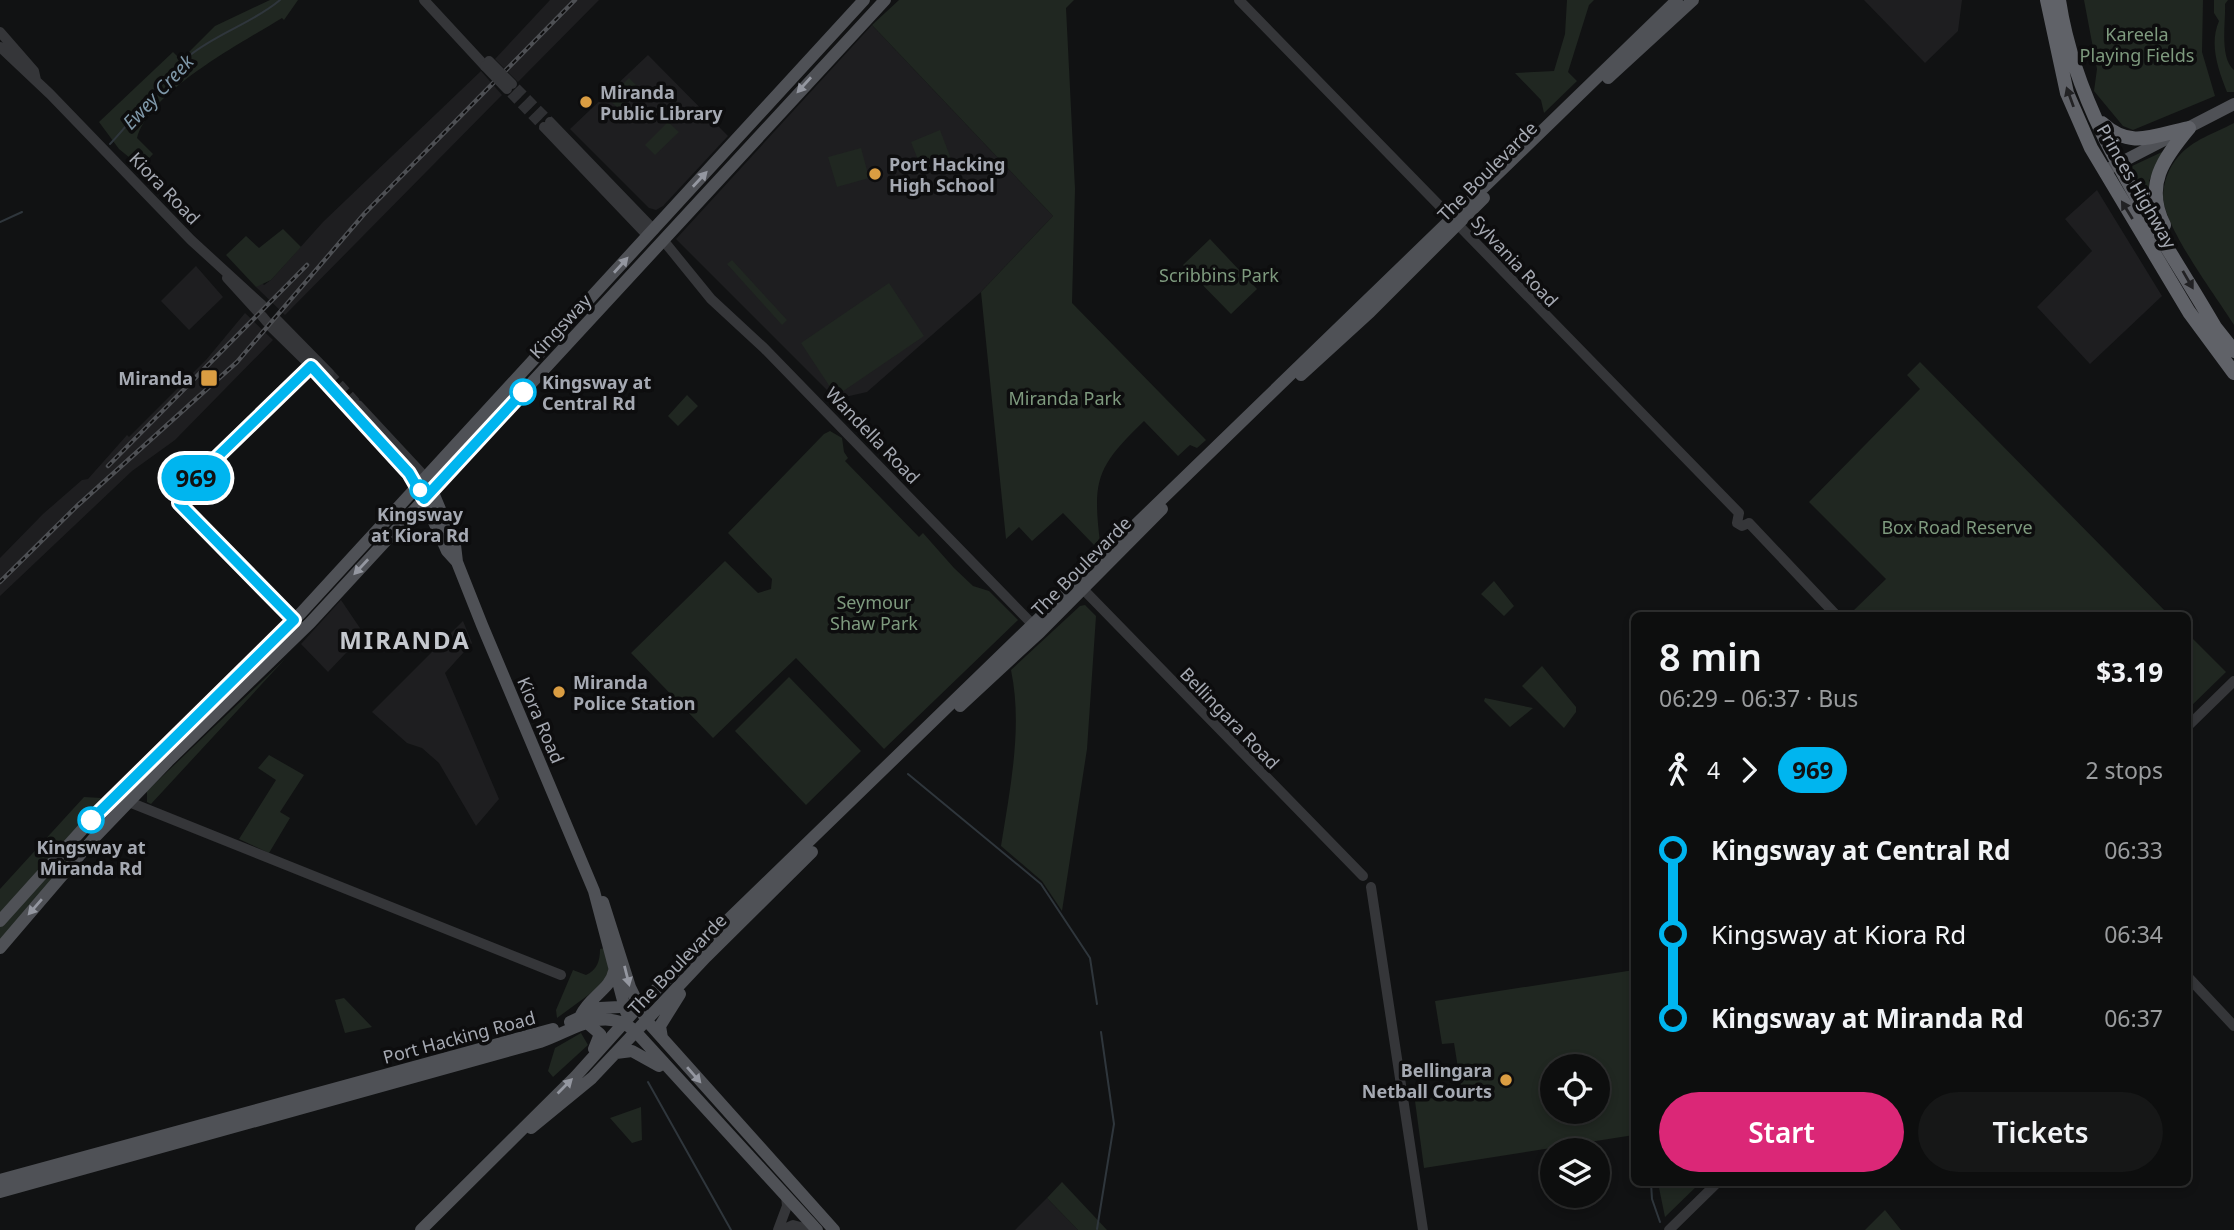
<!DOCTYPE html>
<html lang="en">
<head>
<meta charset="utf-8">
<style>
  :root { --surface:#0d0e0e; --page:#161717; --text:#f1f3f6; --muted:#9a9c9e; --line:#2d2e2e; --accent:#db2777 }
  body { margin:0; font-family:"Noto Sans",sans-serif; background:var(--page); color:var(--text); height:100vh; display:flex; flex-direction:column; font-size:26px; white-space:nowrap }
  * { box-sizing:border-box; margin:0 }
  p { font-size:23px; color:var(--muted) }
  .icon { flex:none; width:38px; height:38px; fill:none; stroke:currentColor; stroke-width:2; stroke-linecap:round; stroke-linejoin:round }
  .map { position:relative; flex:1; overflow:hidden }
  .drawer { position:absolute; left:1631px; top:612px; width:560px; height:574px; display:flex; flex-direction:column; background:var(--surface); border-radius:10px; box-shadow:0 4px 10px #0003,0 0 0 2px var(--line) }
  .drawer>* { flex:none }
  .badge { padding:0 14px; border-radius:23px; font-size:24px; line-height:46px }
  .buttons { position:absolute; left:1540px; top:1054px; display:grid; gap:14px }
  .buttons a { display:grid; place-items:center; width:70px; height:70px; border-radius:50%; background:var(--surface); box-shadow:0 4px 10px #0003,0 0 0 2px var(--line); font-size:35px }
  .map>.badge { position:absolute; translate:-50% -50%; box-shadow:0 0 0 4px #fff }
  .legs { display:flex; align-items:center; gap:10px; height:77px; padding:0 28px; font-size:23px }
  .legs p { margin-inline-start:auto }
  .overview { display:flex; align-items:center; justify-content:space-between; height:119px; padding:0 28px }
  h1 { font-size:38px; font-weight:600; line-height:52px }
  .button { display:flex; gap:14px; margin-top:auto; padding:14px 28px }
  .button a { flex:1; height:80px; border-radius:42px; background:var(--accent); color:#fff; font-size:28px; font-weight:600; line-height:80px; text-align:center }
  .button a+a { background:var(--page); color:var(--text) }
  ul { padding:0 28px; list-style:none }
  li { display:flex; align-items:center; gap:24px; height:84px; font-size:26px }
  li i { display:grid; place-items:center; width:10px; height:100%; margin:0 9px; background:currentColor }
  li i::after { content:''; width:18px; height:18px; margin:-9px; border:5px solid; border-radius:50%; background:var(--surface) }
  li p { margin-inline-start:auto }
  li:first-child i { background:linear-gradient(#0000 50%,currentColor 0) }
  li:last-child i { background:linear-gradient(currentColor 50%,#0000 0) }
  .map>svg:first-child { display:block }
  .built { fill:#1e1e20 }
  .green { fill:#202721; fill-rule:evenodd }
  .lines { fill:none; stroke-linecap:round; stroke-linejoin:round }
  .stream { stroke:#2f363c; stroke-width:2 }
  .minor-tunnel { stroke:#2f3033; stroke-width:10; stroke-dasharray:10 5; stroke-linecap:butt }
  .minor { stroke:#353639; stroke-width:10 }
  .major { stroke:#4f5156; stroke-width:12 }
  .highway { stroke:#606268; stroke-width:14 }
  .rail-casing { stroke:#4e5054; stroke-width:4.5 }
  .rail { stroke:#0d0d0e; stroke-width:2; stroke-dasharray:5; stroke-linecap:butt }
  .minor-bridge { stroke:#353639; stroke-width:10 }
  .oneway { fill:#9497a0 }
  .oneway2 { fill:#222224 }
  .line-1-casing { stroke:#fff; stroke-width:16 }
  .line-1 { stroke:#00b5ef; stroke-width:10 }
  .poi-dot { fill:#da9d42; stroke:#0d0d0e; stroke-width:2.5 }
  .stop-1-dot { fill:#fff; stroke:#00b5ef; stroke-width:3.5 }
  .labels { text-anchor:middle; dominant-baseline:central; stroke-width:7; stroke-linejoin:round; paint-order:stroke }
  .park-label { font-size:18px; fill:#7e9a7e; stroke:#0d0d0e }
  .poi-label { font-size:18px; font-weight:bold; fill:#a5a9b2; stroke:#0d0d0e; text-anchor:start }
  .street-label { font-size:18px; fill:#a5a9b2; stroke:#0d0d0e }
  .stop-label { font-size:18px; font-weight:bold; fill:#a5a9b2; stroke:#0d0d0e }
  .water-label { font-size:19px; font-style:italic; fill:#7f98a9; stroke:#0d0d0e }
  .district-label { font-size:24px; font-weight:bold; letter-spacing:2px; fill:#c5c8ce; stroke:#0d0d0e }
</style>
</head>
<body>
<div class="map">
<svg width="2234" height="1230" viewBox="0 0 2234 1230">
  <rect width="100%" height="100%" fill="#111213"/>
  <path class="built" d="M 550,0 L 599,0 L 518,82 L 495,59 Z
    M 1864,0 L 1962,0 L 1958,31 L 1925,63 Z
    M 872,25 L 1053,216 L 981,292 L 867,392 L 836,399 L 676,239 Z
    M 648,55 L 728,136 L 663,206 L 656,210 L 649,208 L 570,129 Z
    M 481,71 L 502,95 L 285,315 L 256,287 L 261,282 L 264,285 L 271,280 L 323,222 Z
    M 2097,190 L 2162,296 L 2090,364 L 2037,307 L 2092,251 L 2065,219 Z
    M 196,266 L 223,297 L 189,330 L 161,301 Z
    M 245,313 L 273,340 L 175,440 L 132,471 L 0,596 L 0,558 L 43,514 L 82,480 L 88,479 L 127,435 L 129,437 L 206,360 Z
    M 341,600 L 364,634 L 328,672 L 301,644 Z
    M 463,621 L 472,643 L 445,673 L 499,799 L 476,826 L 439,763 L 422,748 L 407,743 L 372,712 Z
    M 1047,1198 L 1078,1230 L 1015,1230 Z"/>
  <path class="green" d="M 270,0 L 298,0 L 284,20 L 282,18 C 240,44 151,90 137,138 L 153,154 L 141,167 L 119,149 L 99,122 L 173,52 L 181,60 L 215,26 Z
    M 899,0 L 1074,0 L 1066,8 L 1075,189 L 1072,303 L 1206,440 L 1197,448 L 1190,445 L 1178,456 L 1144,421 C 1098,466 1092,478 1100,542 L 1095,546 L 1063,513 L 1032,541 L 1019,527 L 1006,539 L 981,292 L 1053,216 L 872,25 Z
    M 1567,0 L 1594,0 L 1589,5 L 1568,72 L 1577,81 L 1544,113 L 1541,100 L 1515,73 L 1554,71 L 1565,34 Z
    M 2084,0 L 2203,0 L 2202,52 L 2215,96 L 2133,130 L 2123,126 L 2094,91 L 2097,69 Z
    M 2214,0 L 2228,0 L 2225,4 C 2226,21 2219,58 2234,70 L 2234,92 L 2227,92 C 2218,69 2209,44 2219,21 L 2214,13 Z
    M 629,78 L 640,89 L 619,109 L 608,99 Z
    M 668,122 L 679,132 L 655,155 L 645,145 Z
    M 2234,123 L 2234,325 C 2216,296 2165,229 2163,197 C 2163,183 2169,167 2178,157 C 2192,140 2215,133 2234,123 Z
    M 940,130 L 951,159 L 922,170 L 911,142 Z
    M 861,148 L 869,178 L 837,187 L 828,157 Z
    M 2162,152 L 2149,181 L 2149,203 L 2130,167 Z
    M 283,229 L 301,247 L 271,280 L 256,287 L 226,255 L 246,236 L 259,248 Z
    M 1210,239 L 1257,289 L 1231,314 L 1183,265 Z
    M 732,260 L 787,320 L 782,325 L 727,264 Z
    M 889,283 L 924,336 L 836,396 L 801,343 Z
    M 1920,362 L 2170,616 L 1858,616 L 1853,611 L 1886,579 L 1809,502 L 1920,389 L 1907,375 Z
    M 687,395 L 698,406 L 678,426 L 668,416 Z
    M 830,431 L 842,438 L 844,452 L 848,458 L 845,461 L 919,537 L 923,533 L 954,568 L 973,586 L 989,591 L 1018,620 L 884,749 L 796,658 L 713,738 L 631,653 L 725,561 L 758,593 L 771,589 L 772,579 L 728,533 L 824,434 Z
    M 1494,581 L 1514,606 L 1504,616 L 1481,594 Z
    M 1085,605 L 1096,616 L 1087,749 L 1062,911 L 1042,881 L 1001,846 C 1010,789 1023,727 1011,670 L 1080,606 Z
    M 2188,634 L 2226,672 L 2188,709 Z
    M 285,659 L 151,804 L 147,802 L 147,791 Z
    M 1542,666 L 1576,707 L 1576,712 L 1564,728 L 1522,686 Z
    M 789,677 L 861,751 L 806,805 L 735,731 Z
    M 1485,698 L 1533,708 L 1510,727 L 1484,701 Z
    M 269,755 L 304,775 L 280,812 L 290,818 L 269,853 L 239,839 L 276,780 L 258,768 Z
    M 84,797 L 101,798 L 99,811 L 75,844 L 84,851 L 0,948 L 0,889 Z
    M 604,948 L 611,973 L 602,985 L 557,1018 L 556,1010 L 573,970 L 586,975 C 597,970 600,961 600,949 Z
    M 1634,970 L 1634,1135 L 1424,1168 L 1415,1101 L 1462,1093 L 1454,1043 L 1442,1044 L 1435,1001 ZM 1552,1066 L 1598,1066 L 1598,1111 L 1552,1111 Z
    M 344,998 L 372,1027 L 345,1033 L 335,1000 Z
    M 581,1033 L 588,1045 L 553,1077 L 548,1071 L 555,1048 Z
    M 641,1107 L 642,1140 L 632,1143 L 610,1118 Z
    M 1062,1182 L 1107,1230 L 1078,1230 L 1047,1198 Z
    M 1658,1183 L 1700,1183 L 1665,1217 Z
    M 1885,1210 L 1901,1230 L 1865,1230 Z"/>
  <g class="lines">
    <path class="stream" d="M 110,144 C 137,116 158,82 189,56 C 217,33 253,23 280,0
      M 0,222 L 22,212
      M 908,774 L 1041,884 L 1090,958 L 1097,1004
      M 648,1082 L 731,1230
      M 1651,1183 L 1652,1199 L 1660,1222
      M 1097,1229 L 1114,1124 L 1101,1032"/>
    <path class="minor-tunnel" d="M 516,88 L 550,122
      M 511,93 L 544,127
      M 329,373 L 358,405
      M 323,378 L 352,410"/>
    <path class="minor" d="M 424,0 L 485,66
      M 1239,0 L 1739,513
      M 0,32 L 34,71 L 36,80
      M 0,47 L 50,94 L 191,240 L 262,305
      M 550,122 L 654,230
      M 544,127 L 648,236
      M 663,240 L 711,299 L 764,348 L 1037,629
      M 227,278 L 257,311
      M 262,316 L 267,322
      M 277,320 L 329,373
      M 271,327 L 323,378
      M 358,405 L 425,477
      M 352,410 L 418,485
      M 1739,513 L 1737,523 L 1742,526 L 1749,523
      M 1749,523 L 1837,616
      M 1080,586 L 1363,876
      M 2188,726 L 2234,681
      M 129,802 L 561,975
      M 1371,887 L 1423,1230
      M 2188,977 L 2234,1026
      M 778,1230 L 787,1206 L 786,1196
      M 782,1230 L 793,1225 L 812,1230
      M 1669,1230 L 1717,1183"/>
    <path class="major" d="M 1608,78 L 1693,0
      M 2110,168 L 2234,104
      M 1301,375 L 1370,312 L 1484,198
      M 429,483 L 455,545 L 457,562 L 482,625 L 594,891 L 626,1012
      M 422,495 L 447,551 L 457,562
      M 960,706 L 1040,632 L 1162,509
      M 603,902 L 630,987 L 646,1020 L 834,1230
      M 0,921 L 99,811 L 301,613 L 864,0
      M 0,948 L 95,837 L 168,761 L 310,623 L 885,0
      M 581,1015 C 589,997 611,989 614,971
      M 570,1022 L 600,1008 L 639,1006
      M 586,1022 L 600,1034 L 594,1049
      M 662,1038 L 660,1026 L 680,994
      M 616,1053 L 632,1051 L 659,1066
      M 531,1128 L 592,1078 L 706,957 L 812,852
      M 0,1180 L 553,1029
      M 0,1192 L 540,1042 C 573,1031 604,1004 635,1031 L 817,1230
      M 421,1230 L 576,1076 L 639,1006 L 1677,0"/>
    <path class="highway" d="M 2047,0 L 2067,93 L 2091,148 L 2189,312 L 2234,373
      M 2059,0 C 2077,121 2155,223 2215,327 L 2234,351
      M 2102,123 C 2131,150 2154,135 2189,128
      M 2164,225 C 2144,185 2163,159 2189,128"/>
    <g class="rail-casing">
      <path id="rail" d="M 108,466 L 307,265
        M 0,582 L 77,506 L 237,362 L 365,213 L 575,0"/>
    </g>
    <use href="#rail" class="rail"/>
    <path class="minor-bridge" d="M 489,61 L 512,84
      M 485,66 L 507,89"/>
  </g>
  <defs><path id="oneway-solid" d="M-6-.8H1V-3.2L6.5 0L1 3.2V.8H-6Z" transform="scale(1.75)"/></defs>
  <g class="oneway">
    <use href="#oneway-solid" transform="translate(804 85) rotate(132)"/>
    <use href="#oneway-solid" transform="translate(700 179) rotate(-47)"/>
    <use href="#oneway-solid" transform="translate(621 265) rotate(-48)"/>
    <use href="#oneway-solid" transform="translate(361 567) rotate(133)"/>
    <use href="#oneway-solid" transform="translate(35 907) rotate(131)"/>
    <use href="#oneway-solid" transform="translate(627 976) rotate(76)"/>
    <use href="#oneway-solid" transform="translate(694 1075) rotate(49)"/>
    <use href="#oneway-solid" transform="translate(565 1086) rotate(-45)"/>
  </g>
  <g class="oneway2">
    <use href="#oneway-solid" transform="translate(2070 97) rotate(-110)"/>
    <use href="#oneway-solid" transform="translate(2127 210) rotate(-122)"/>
    <use href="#oneway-solid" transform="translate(2188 280) rotate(60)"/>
  </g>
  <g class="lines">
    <g class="line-1-casing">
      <path id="line-1" d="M 91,820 L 294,620 L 179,503 L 180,493 L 311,366 L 409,473 L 424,499 L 523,392"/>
    </g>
    <use href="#line-1" class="line-1"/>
  </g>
  <g class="poi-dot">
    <circle cx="586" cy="102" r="7"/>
    <circle cx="875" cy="174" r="7"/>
    <rect x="200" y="369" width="18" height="18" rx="3.5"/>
    <circle cx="559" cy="692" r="7"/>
    <circle cx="1506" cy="1080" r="7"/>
  </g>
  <g class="stop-1-dot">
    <circle cx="523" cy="392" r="12"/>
    <circle cx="420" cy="490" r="9"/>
    <circle cx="91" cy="820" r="12"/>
  </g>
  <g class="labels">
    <g class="park-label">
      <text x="2137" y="34">Kareela<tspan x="2137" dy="21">Playing Fields</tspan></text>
      <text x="1219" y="275">Scribbins Park</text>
      <text x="1065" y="398">Miranda Park</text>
      <text x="1957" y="527">Box Road Reserve</text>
      <text x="874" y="602">Seymour<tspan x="874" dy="21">Shaw Park</tspan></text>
    </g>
    <g class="poi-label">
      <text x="600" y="92">Miranda<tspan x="600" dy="21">Public Library</tspan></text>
      <text x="889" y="164">Port Hacking<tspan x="889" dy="21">High School</tspan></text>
      <text x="193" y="378" text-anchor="end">Miranda</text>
      <text x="573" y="682">Miranda<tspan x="573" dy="21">Police Station</tspan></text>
      <text x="1492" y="1070" text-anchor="end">Bellingara<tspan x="1492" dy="21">Netball Courts</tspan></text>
    </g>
    <g class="street-label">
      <text transform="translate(1487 171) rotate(-45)">The Boulevarde</text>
      <text transform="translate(2137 186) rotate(60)">Princes Highway</text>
      <text transform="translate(165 188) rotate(46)">Kiora Road</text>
      <text transform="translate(1515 261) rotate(47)">Sylvania Road</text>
      <text transform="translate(560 326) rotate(-47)">Kingsway</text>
      <text transform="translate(873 435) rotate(46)">Wandella Road</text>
      <text transform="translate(1081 566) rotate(-45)">The Boulevarde</text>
      <text transform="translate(1230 718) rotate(46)">Bellingara Road</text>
      <text transform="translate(541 720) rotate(67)">Kiora Road</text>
      <text transform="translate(677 964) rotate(-46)">The Boulevarde</text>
      <text transform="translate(459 1037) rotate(-15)">Port Hacking Road</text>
    </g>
    <g class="stop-label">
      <text x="542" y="382" text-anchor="start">Kingsway at<tspan x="542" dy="21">Central Rd</tspan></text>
      <text x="420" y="514">Kingsway<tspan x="420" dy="21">at Kiora Rd</tspan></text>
      <text x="91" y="847">Kingsway at<tspan x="91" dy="21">Miranda Rd</tspan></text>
    </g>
    <g class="water-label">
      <text transform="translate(158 92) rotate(-47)">Ewey Creek</text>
    </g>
    <g class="district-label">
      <text x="405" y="639">MIRANDA</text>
    </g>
  </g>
</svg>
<div class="buttons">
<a><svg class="icon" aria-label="locate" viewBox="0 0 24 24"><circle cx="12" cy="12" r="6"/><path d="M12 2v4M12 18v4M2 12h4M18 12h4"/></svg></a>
<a><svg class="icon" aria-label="layers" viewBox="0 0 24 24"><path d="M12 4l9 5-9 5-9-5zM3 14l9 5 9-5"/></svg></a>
</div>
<b class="badge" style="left:196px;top:478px;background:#00b5ef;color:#111">969</b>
<section class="drawer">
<div class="overview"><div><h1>8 min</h1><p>06:29 – 06:37 · Bus</p></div><b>$3.19</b></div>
<div class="legs"><svg class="icon" aria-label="walk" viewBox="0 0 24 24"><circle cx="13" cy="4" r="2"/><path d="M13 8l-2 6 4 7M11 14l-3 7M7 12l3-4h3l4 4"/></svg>4<svg class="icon" aria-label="forward" viewBox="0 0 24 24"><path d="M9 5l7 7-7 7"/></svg><b class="badge" style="background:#00b5ef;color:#111">969</b><p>2 stops</p></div>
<ul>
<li><i style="color:#00b5ef"></i><b>Kingsway at Central Rd</b><p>06:33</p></li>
<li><i style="color:#00b5ef"></i><span>Kingsway at Kiora Rd</span><p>06:34</p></li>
<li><i style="color:#00b5ef"></i><b>Kingsway at Miranda Rd</b><p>06:37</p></li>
</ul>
<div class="button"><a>Start</a><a>Tickets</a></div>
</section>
</div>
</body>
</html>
